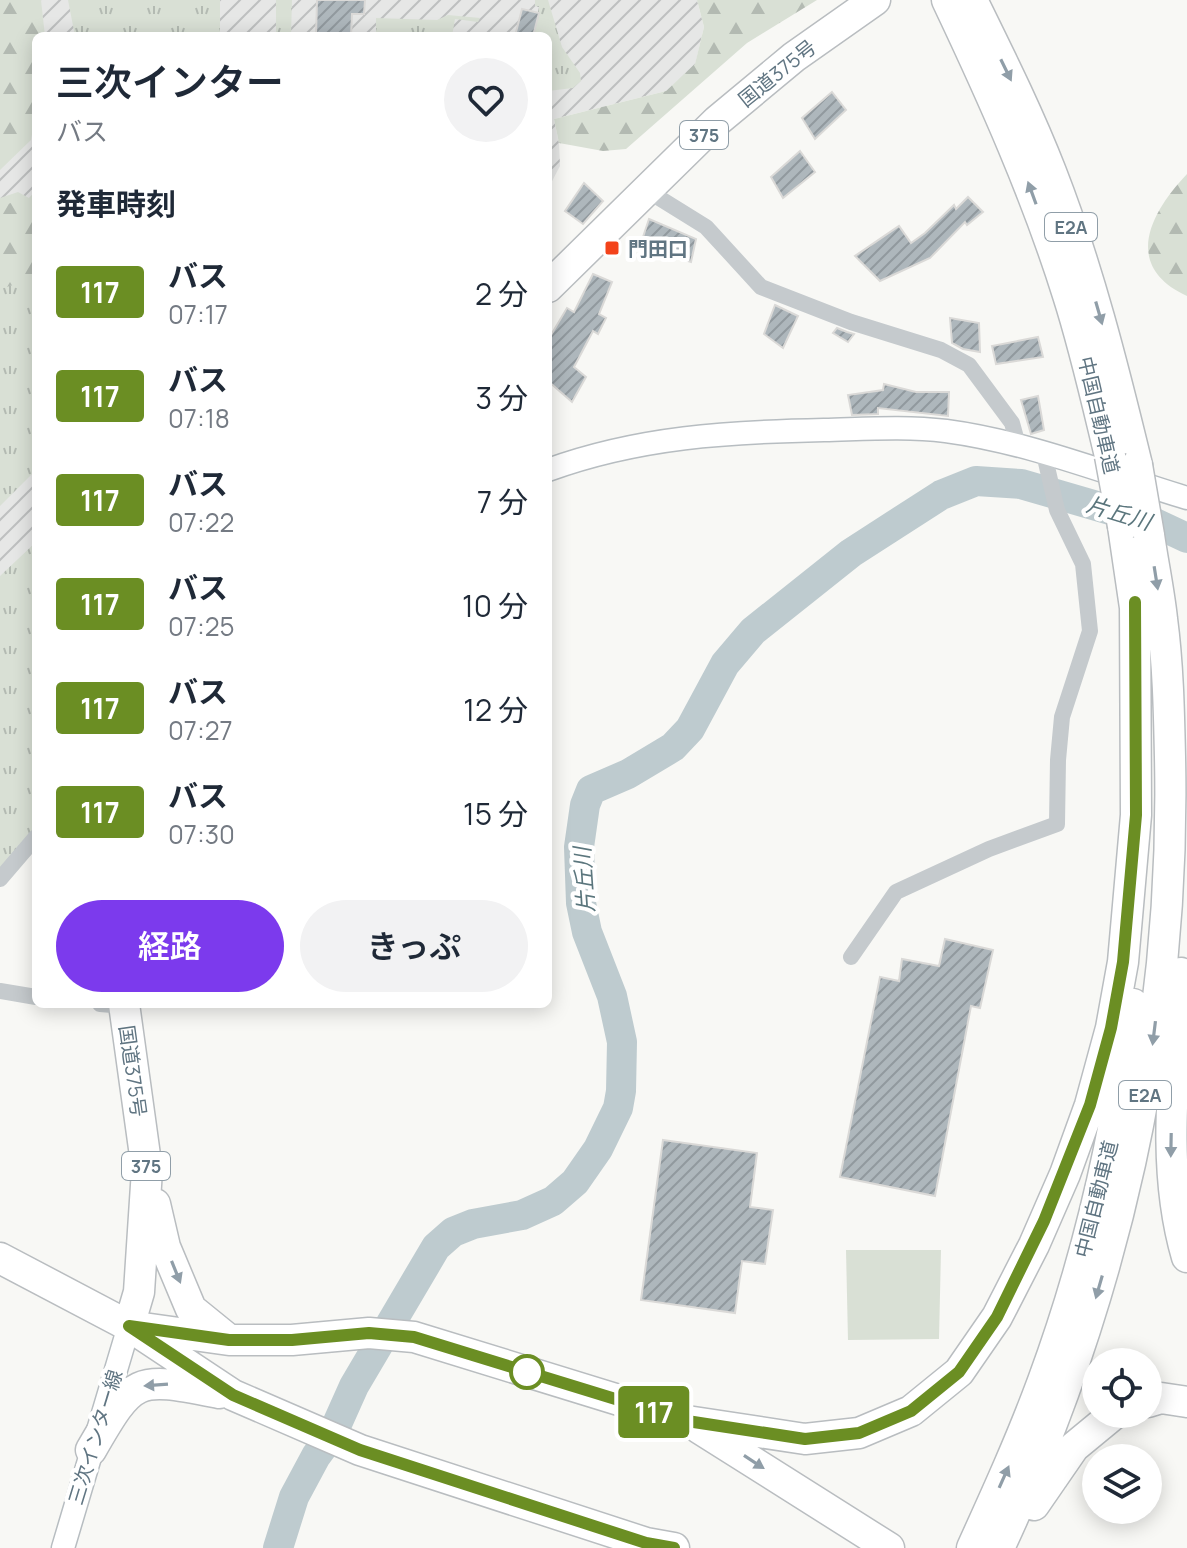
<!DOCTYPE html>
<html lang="ja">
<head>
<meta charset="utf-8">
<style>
  :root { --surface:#fff; --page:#f2f2f3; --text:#1f2937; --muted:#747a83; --accent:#7c3aed }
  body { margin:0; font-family:Manrope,"Noto Sans JP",sans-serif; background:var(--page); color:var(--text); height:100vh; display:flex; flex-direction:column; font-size:30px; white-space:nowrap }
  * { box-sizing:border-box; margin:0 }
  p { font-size:26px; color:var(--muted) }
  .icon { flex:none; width:44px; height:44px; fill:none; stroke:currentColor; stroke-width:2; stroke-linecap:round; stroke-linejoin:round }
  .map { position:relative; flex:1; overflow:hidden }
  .panel { position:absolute; left:32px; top:32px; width:520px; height:976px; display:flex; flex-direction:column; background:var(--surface); border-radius:12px; box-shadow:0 4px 20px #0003 }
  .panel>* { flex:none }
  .badge { padding:0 16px; border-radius:6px; font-size:28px; line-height:52px }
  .tools { position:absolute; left:1082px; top:1348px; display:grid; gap:16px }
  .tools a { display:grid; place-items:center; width:80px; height:80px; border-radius:50%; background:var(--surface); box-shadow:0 4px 20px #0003; font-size:40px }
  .map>.badge { position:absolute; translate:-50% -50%; box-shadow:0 0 0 4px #fff }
  h2 { padding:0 24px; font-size:30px; line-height:72px }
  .round { display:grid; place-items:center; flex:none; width:84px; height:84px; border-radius:42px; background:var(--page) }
  .summary { display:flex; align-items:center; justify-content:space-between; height:136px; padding:0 24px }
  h1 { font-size:38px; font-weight:600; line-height:60px }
  .action { display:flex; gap:16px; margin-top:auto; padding:16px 24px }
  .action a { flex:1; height:92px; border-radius:48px; background:var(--accent); color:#fff; font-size:32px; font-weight:600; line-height:92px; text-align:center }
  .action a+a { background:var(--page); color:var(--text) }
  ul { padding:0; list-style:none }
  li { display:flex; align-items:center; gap:24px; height:104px; padding:0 24px }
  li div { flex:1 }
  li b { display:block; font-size:30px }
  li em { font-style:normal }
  li .badge { min-width:88px; font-weight:700; text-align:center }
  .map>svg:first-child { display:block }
  .industrial { fill:url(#industrial-furrows) }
  .grass { fill:url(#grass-tufts) }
  .forest { fill:url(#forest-firs) }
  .garden { fill:#d9e0d5 }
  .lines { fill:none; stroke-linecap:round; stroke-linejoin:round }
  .river { stroke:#becbcf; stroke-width:30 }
  .building { fill:url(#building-hatch); stroke:#dad9d7; stroke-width:2 }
  .secondary-casing { stroke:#b7bdc1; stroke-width:25 }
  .highway-casing { stroke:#b9bdc0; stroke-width:33 }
  .street { stroke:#c5cacd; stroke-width:16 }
  .secondary { stroke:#fff; stroke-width:22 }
  .highway { stroke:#fff; stroke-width:30 }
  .highway-bridge-casing { stroke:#b9bdc0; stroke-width:33; stroke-linecap:butt }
  .highway-bridge { stroke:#fff; stroke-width:30 }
  .oneway { fill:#909ea8 }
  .line-casing { stroke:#fff; stroke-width:18 }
  .line { stroke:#6b8e23; stroke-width:12 }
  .poi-dot { fill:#f3431a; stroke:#fff; stroke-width:3 }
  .stop-dot { fill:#fff; stroke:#6b8e23; stroke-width:4 }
  .labels { text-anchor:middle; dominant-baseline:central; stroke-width:8; stroke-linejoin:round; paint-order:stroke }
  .shield { fill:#fff; stroke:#909ea8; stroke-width:2 }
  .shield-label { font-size:18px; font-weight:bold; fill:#607582 }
  .street-label { font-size:20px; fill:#607582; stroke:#fff }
  .poi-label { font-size:20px; font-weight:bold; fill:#607582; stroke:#fff; text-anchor:start }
  .water-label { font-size:22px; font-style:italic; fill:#5b767d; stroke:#fff }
</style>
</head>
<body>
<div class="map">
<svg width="1187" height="1548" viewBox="0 0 1187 1548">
  <defs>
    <pattern id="industrial-furrows" width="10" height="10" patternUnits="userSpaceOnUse" patternTransform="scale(2)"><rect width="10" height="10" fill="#e6e7e6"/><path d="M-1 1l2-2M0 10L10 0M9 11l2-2" fill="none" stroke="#bec0c0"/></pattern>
    <pattern id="grass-tufts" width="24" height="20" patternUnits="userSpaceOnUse" patternTransform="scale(2)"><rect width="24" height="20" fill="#d9e0d5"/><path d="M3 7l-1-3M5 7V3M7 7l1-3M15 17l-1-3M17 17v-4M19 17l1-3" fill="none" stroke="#b3bab2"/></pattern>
    <pattern id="forest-firs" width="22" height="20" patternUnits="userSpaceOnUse" patternTransform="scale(2)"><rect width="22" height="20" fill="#d9e0d5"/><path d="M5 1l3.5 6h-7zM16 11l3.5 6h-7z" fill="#b3bab2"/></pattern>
    <pattern id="building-hatch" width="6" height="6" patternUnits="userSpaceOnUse" patternTransform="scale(2)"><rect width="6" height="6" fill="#aeb7bc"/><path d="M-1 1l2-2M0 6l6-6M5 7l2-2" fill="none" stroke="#91999e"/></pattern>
  </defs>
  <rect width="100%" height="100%" fill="#f8f8f5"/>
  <path class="industrial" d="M 0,0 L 697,0 L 704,27 L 695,65 L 666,91 L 554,119 L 559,143 L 560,166 L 548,189 L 548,36 L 36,36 L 36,827 L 0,868 Z"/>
  <path class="grass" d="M 68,0 L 220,0 L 220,36 L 75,36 Z
    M 276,0 L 292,0 L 291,36 L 276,36 Z
    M 535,0 L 548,0 L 562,47 L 580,73 L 581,81 L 573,88 L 548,91 L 548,36 L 533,36 L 539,7 L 535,6 Z
    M 448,15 L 480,18 L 478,22 L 455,19 L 452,36 L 376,36 L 376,18 L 437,20 Z
    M 36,191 L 36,470 L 0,506 L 0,198 L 18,192 L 29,198 Z
    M 36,542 L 36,827 L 0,868 L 0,576 Z"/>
  <path class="forest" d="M 0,0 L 41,0 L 45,36 L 36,36 L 36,110 L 31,140 L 0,170 Z
    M 697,0 L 817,0 L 747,43 L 626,149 L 603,151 L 559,143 L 554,119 L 666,91 L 695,64 L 704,27 Z
    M 1187,174 L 1187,296 C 1122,266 1150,213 1187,174 Z
    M 36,191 L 36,278 L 0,289 L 0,206 L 29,198 Z"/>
  <path class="garden" d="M 846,1250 L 941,1250 L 939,1339 L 848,1340 Z"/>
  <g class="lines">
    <path class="river" d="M 278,1548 L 294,1497 L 316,1456 L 333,1433 L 354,1386 L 436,1247 L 453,1232 L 473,1224 L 522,1215 L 553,1201 L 575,1182 L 598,1149 L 618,1108 L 621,1091 L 622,1042 L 612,996 L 587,932 L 581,903 L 579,847 L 585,805 L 591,790 L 628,774 L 673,747 L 690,729 L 725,664 L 753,631 L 851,553 L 941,495 L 976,481 L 1021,484 L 1155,523 L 1187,538"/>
  </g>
  <path class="building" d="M 317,0 L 365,0 L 364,14 L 352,14 L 351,36 L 316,36 Z
    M 522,9 L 539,13 L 533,36 L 515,36 Z
    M 832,92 L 846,110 L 815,139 L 802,118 Z
    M 800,151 L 815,172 L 783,198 L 771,177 Z
    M 584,183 L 603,201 L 583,224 L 565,211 Z
    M 968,197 L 983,212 L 967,225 L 965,222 L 930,258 L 880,281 L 855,256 L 899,226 L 911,243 L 925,233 L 954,205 L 956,209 Z
    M 649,219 L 696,239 L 691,262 L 640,246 Z
    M 593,274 L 612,282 L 599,314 L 606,318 L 598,334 L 593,331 L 574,367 L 586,377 L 572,402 L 548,381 L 548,340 L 567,308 L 574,312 Z
    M 775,305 L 798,316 L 783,348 L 764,334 Z
    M 950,318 L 979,323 L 980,352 L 963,349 L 952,343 Z
    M 837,328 L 847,332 L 854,334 L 848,342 L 833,333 Z
    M 1038,337 L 1043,357 L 996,364 L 992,346 Z
    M 884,384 L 916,392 L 949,392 L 948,416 L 878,408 L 878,414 L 852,415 L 848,395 L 883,390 Z
    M 1038,396 L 1044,430 L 1031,434 L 1021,400 Z
    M 945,939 L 993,950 L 980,1008 L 971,1006 L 935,1196 L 840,1177 L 880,977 L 899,981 L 902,959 L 939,966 Z
    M 663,1140 L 757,1153 L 750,1207 L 773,1210 L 765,1264 L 742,1261 L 735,1313 L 641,1300 Z"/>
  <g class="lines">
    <g class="secondary-casing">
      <path id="secondary" d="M 548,470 C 639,437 728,432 824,430 C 865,429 906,426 946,431 C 1028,442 1108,474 1187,498
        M 63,1548 L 129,1326"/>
    </g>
    <g class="highway-casing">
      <path id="highway" d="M 947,0 C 993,97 1036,193 1068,295 C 1085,348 1097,402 1110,456
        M 972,0 C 1000,57 1028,113 1051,172 C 1088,267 1113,366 1137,465
        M 548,287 L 717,121 L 794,57 L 875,0
        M 1123,526 L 1137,621
        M 1181,973 C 1175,1067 1160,1165 1187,1257
        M 124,1004 L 147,1170 L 139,1292 L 129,1326
        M 155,1204 L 165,1247 L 191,1309 L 228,1339
        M 0,1258 L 129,1326 L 233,1395 L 360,1450 L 646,1543 L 674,1548
        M 129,1326 L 229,1340 L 292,1340 L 369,1333 L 414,1337 L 687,1421 L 805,1439 L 859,1433 L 911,1411 L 959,1372 L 997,1317 L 1034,1245 L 1065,1174 L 1090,1105 L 1111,1028 L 1123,962 L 1136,815 L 1135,602
        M 1148,1402 L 1161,1398 L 1187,1402
        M 699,1428 L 889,1548
        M 91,1450 C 134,1375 136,1377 219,1393
        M 1034,1505 L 1074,1447 L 1114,1414
        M 972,1548 C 997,1493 1022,1438 1043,1381 C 1088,1259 1117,1132 1133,1004
        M 999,1548 C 1115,1300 1176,1032 1170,757 C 1169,711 1168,664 1162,619 C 1159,591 1153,563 1149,535"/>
    </g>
    <path class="street" d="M 648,191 L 706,227 L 761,287 L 851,322 L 941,350 L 969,365 L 1012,423 L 1018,445
      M 0,879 L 36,837
      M 851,957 L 896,892 L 989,849 L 1057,824 L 1058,760 L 1062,717 L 1090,631 L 1083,564 L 1057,510 L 1044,454
      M 0,991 L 36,997
      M 100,1004 L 124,1006"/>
    <use href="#secondary" class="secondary"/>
    <use href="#highway" class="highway"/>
    <g class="highway-bridge-casing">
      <path id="highway-bridge" d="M 1110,456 L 1123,526
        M 1137,465 L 1149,535"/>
    </g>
    <use href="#highway-bridge" class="highway-bridge"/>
  </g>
  <defs><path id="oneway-solid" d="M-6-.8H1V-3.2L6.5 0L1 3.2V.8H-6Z" transform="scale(2)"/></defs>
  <g class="oneway">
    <use href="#oneway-solid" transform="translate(1006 70) rotate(64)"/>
    <use href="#oneway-solid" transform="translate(1032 193) rotate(-110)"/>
    <use href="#oneway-solid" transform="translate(1099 313) rotate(74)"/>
    <use href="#oneway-solid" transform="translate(1156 578) rotate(81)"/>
    <use href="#oneway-solid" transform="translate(1154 1033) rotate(97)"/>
    <use href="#oneway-solid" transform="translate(1171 1145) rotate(91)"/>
    <use href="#oneway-solid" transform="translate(176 1272) rotate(68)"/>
    <use href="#oneway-solid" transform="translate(1099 1287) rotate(106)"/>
    <use href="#oneway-solid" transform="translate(156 1385) rotate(176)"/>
    <use href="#oneway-solid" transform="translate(754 1462) rotate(33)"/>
    <use href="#oneway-solid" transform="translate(1004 1477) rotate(-66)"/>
  </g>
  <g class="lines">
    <g class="line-casing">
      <path id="line" d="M 674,1548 L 646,1543 L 360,1450 L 233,1395 L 129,1326 L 229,1340 L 292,1340 L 369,1333 L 414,1337 L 687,1421 L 805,1439 L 859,1433 L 911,1411 L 959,1372 L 997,1317 L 1044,1221 L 1090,1105 L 1111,1028 L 1123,962 L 1136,815 L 1135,602"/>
    </g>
    <use href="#line" class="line"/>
  </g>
  <rect class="poi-dot" x="604" y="240" width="16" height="16" rx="4"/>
  <circle class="stop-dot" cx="527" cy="1372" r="16"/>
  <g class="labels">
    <g class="shield">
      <rect x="680" y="121" width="48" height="28" rx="6"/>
      <rect x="1045" y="213" width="52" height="28" rx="6"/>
      <rect x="1119" y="1081" width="52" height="28" rx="6"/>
      <rect x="122" y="1152" width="48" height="28" rx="6"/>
    </g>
    <g class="shield-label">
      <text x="704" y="135">375</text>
      <text x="1071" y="227">E2A</text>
      <text x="1145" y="1095">E2A</text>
      <text x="146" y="1166">375</text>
    </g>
    <g class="street-label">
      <text transform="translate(777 73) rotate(-39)">国道375号</text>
      <text transform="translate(1099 415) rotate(77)">中国自動車道</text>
      <text transform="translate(133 1071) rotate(82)">国道375号</text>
      <text transform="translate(1096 1199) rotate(-76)">中国自動車道</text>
      <text transform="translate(95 1437) rotate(-73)">三次インター線</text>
    </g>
    <g class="poi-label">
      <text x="628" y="248">門田口</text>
    </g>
    <g class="water-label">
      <text transform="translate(1119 513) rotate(17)">片丘川</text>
      <text transform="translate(584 880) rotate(-94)">片丘川</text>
    </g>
  </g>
</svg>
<div class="tools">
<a><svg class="icon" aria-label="locate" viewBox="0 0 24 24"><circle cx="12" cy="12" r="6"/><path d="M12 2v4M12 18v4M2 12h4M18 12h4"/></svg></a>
<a><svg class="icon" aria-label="layers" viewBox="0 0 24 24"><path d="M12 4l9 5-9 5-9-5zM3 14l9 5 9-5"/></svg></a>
</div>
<b class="badge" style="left:654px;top:1412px;background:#6b8e23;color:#fff">117</b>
<section class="panel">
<div class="summary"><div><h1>三次インター</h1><p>バス</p></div><a class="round"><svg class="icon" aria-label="heart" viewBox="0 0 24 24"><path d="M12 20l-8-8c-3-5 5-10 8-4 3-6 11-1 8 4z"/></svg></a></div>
<h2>発車時刻</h2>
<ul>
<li><span class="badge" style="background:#6b8e23;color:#fff">117</span><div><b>バス</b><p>07:17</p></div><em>2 分</em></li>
<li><span class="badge" style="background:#6b8e23;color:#fff">117</span><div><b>バス</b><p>07:18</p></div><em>3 分</em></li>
<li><span class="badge" style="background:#6b8e23;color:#fff">117</span><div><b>バス</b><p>07:22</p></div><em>7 分</em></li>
<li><span class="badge" style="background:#6b8e23;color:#fff">117</span><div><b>バス</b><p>07:25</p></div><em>10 分</em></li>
<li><span class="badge" style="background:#6b8e23;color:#fff">117</span><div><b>バス</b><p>07:27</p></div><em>12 分</em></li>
<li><span class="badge" style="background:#6b8e23;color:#fff">117</span><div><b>バス</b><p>07:30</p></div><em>15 分</em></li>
</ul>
<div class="action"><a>経路</a><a>きっぷ</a></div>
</section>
</div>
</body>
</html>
